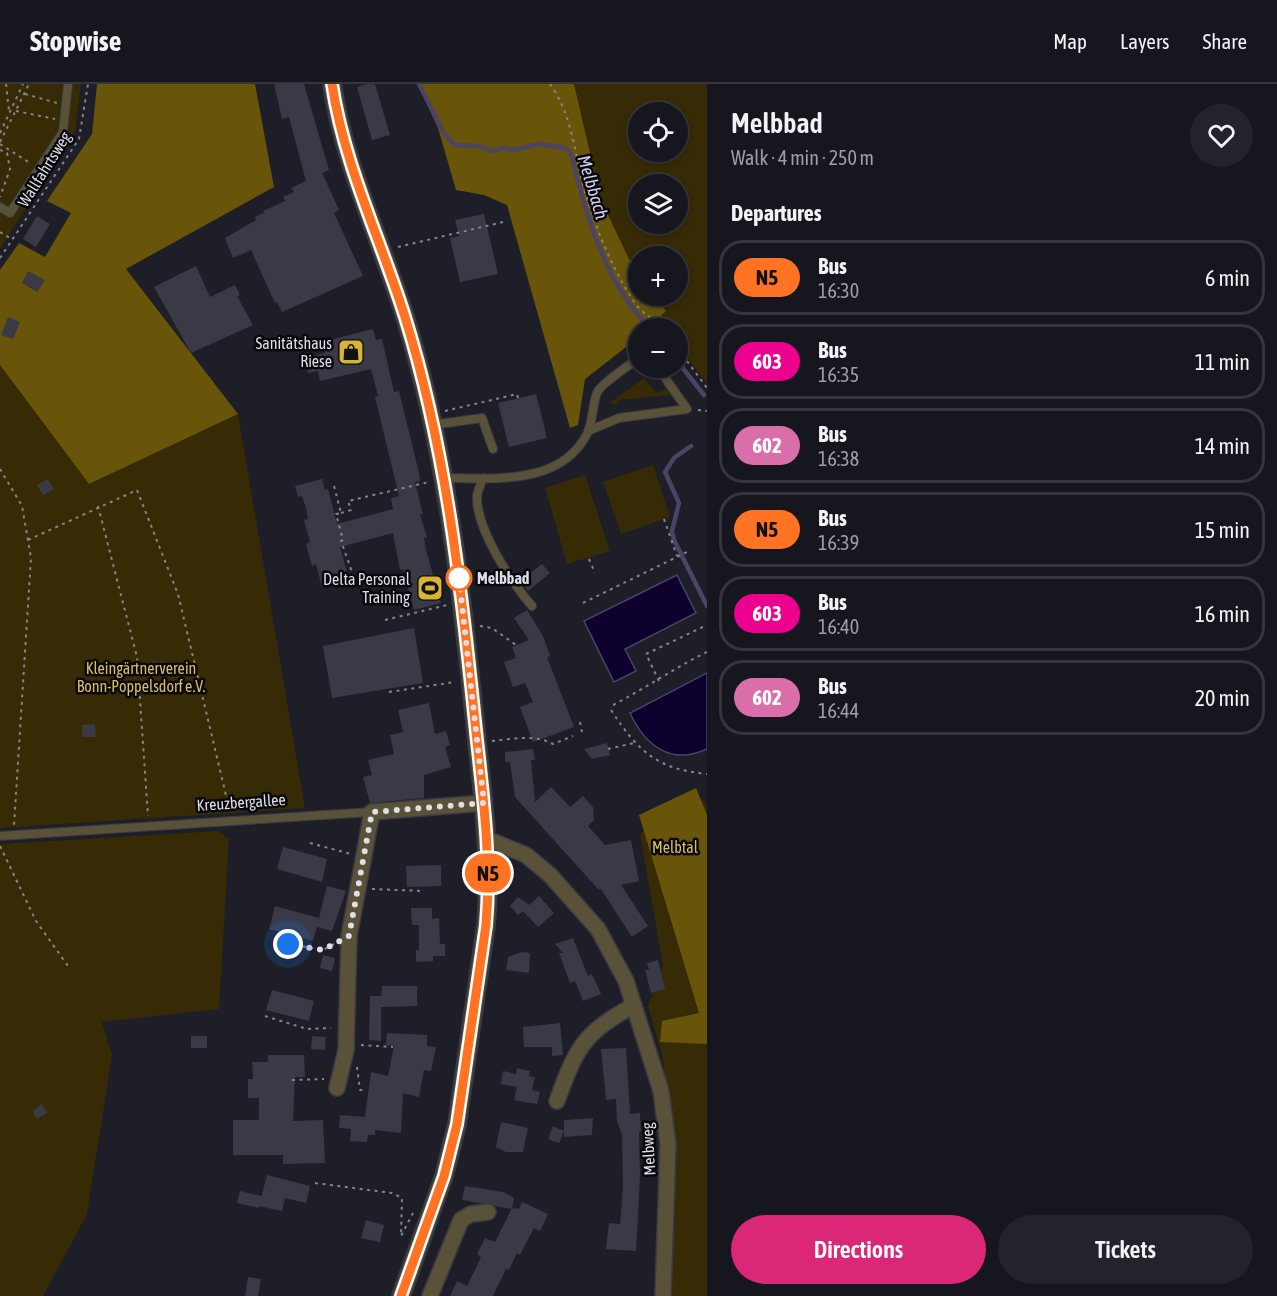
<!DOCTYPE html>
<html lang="en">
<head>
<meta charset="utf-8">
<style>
  :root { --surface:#16161e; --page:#23232b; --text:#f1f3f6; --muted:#9e9fa4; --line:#35353c; --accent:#db2777 }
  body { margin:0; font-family:"Asap Condensed",sans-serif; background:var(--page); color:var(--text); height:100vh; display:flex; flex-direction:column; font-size:22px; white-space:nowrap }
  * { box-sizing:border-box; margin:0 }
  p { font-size:20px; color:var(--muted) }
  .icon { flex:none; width:33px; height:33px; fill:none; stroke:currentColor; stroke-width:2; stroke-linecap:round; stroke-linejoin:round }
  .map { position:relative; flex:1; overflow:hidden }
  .details { display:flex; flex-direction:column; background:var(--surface); width:570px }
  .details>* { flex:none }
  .badge { padding:0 12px; border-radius:20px; font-size:21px; line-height:39px }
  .tools { position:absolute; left:628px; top:18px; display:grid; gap:12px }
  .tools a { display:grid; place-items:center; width:60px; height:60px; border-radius:50%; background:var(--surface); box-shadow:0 3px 9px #0003,0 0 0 2px var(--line); font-size:30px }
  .you { position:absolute; width:30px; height:30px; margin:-15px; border:4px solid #fff; border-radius:50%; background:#1a73e8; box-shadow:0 0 0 9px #1a73e833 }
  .map>.badge { position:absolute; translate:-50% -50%; box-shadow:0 0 0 3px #fff }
  h2 { padding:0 24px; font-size:22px; line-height:54px }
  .round { display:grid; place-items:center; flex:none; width:63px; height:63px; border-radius:32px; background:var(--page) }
  .head { display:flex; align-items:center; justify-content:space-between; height:102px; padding:0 24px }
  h1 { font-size:28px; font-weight:600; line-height:45px }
  .primary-button { display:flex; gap:12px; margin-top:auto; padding:12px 24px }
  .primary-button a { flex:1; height:69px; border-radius:36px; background:var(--accent); color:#fff; font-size:24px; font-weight:600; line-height:69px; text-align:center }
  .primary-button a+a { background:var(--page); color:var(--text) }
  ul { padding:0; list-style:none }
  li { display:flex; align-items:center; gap:18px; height:75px; margin:0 12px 9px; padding:0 12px; border:3px solid var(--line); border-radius:24px }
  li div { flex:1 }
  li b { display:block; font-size:22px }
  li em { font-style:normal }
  li .badge { min-width:66px; font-weight:700; text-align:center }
  header { display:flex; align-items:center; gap:36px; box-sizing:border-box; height:84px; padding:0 30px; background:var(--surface); border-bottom:2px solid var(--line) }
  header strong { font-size:28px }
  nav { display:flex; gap:33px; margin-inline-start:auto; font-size:21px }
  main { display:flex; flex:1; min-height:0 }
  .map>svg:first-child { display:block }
  .green { fill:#362b05; fill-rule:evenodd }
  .forest { fill:#685509 }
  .water { fill:#0d002e; stroke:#4c4365; stroke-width:1.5 }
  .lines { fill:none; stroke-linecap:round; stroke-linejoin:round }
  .stream { stroke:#4c4365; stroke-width:4.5 }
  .building { fill:#3a3a46 }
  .service-casing { stroke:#393943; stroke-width:10 }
  .minor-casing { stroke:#393943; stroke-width:18 }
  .tertiary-casing { stroke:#393943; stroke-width:20 }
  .path { stroke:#84848d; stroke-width:2; stroke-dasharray:3 4.5; stroke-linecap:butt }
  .service { stroke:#595138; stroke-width:8 }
  .minor { stroke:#595138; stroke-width:15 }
  .tertiary { stroke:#595138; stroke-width:16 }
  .line-casing { stroke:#fff; stroke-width:14 }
  .line { stroke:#ff7322; stroke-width:9 }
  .walk { stroke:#dedee6; stroke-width:6; stroke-dasharray:0 10.8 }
  .stop-dot { fill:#fff; stroke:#ff7322; stroke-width:3 }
  .labels { text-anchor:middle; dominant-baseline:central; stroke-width:5; stroke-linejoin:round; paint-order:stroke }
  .street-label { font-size:16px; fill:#dedee6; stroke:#09080d }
  .poi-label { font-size:16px; fill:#dedee6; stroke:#09080d; text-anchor:end }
  .stop-label { font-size:16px; font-weight:bold; fill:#dedee6; stroke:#09080d; text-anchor:start }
  .park-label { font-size:16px; fill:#dbbe5f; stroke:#09080d }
  .water-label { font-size:18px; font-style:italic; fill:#d3d2f5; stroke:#09080d }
</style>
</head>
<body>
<header>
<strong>Stopwise</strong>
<nav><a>Map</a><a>Layers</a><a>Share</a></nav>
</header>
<main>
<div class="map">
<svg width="707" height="1212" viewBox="0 0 707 1212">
  <rect width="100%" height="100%" fill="#1e1e28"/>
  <path class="green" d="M 0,0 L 81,0 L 75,47 L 0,165 Z
    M 574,0 L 707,0 L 707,300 L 678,262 L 678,244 L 665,244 L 657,235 L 665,227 L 652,212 L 678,212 L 678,172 L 639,172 L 639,196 L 601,116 ZM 639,28 L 678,28 L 678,68 L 639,68 ZM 639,100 L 678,100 L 678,140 L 639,140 Z
    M 0,281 L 89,400 L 238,330 L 305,724 L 0,744 Z
    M 644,294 L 657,309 L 666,305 L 671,311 L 619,316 L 617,321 L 609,319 Z
    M 653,381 L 670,433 L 621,450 L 603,398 Z
    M 585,391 L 610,467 L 567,480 L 545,404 Z
    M 697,711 L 707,721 L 707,1212 L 668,1212 L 676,1071 L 662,971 L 648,922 L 663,882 L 640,750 L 678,718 Z
    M 218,747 L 229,755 L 219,925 L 102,938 L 112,971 L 87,1130 L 43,1212 L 0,1212 L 0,760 Z"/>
  <path class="forest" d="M 97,0 L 255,0 L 274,103 L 126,185 L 238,330 L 89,400 L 0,281 L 0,186 L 19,159 L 45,173 L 71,129 L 47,117 L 92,50 Z
    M 418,0 L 574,0 L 601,116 L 639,196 L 639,212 L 652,212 L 666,227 L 648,244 L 639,244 L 639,253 L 585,295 L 578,341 L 570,344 L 507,121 L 484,111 L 456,106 L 438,44 Z
    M 696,704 L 707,731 L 707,960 L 660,958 L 662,937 L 699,929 L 639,731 Z"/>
  <path class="water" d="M 677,491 L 696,529 L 625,565 L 636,587 L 614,598 L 584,537 Z
    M 707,589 L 707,665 C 670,682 645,661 630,629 Z"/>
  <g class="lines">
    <path class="stream" d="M 419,0 L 444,49 L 455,61 L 479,62 L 492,67 L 504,64 L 514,66 L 539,60 L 565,64 L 571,70 C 585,128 606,204 651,244
      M 678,278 L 704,311
      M 691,362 L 674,374 L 665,388 L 679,419 L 672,447 L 674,456 L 707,522"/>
  </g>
  <path class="building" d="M 274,0 L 304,0 L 329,86 L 322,89 L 339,126 L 334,129 L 363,192 L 282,228 L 277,218 L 275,219 L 251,166 L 233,174 L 225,154 L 256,136 L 255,133 L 264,129 L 263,127 L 285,117 L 283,113 L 294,108 L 291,104 L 306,97 L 289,33 L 282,35 Z
    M 368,0 L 375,0 L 390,51 L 372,56 L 357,3 Z
    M 484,130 L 498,190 L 460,198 L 450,154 L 459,152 L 455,136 Z
    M 37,132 L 50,140 L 36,163 L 23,155 Z
    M 196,182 L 210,213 L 235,201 L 240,211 L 237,212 L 253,241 L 191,269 L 154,203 Z
    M 28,187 L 45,196 L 37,208 L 22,199 Z
    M 8,233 L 20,238 L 13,255 L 1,251 Z
    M 373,245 L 376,256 L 382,255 L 394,308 L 399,307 L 419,389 L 420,397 L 415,398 L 423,430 L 420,430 L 427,454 L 424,454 L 426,466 L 441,519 L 414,526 L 403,485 L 400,486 L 393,449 L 340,463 L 349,496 L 322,503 L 316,480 L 312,482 L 306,460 L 310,458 L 304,436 L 308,435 L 306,424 L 302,412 L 298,413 L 295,402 L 322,395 L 325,406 L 328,405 L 337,440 L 393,425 L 391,414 L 399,412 L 375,313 L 378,312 L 371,285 L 320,297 L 318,287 L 308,289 L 305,273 L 325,269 L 322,258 Z
    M 536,310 L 547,354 L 509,363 L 498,319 Z
    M 48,395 L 54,405 L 43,411 L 37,401 Z
    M 542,480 L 550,489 L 528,507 L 520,497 Z
    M 527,526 L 543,552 L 550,572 L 547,573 L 574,643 L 533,658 L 520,623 L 533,618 L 525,599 L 513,603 L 504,578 L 516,574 L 512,563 L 529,556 L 514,534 Z
    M 414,544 L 423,599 L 332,614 L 323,562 Z
    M 162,577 L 164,591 L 152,593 L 150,578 Z
    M 429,619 L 435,650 L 446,647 L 450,661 L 445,663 L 451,683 L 424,691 L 424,714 L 370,719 L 363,693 L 372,691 L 368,676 L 394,670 L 390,651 L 403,648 L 398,626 Z
    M 95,640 L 96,653 L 82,653 L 82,641 Z
    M 607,659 L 610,671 L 592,675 L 584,665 Z
    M 533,665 L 535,676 L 531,676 L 535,718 L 551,703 L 570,723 L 583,712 L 593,723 L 594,736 L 588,742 L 605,761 L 631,756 L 639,797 L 621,801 L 648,842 L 632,853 L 601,805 L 598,805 L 515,713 L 510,678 L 505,678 L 505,668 Z
    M 283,763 L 327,775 L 322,798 L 277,785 Z
    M 441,781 L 441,802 L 407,803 L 406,782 Z
    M 327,802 L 346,807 L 332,847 L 317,843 L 313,857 L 269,845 L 275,822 L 319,834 Z
    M 539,812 L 554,829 L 538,843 L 523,827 L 518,831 L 510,822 L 518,813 L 529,821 Z
    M 411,824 L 432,824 L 432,835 L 439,834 L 440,860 L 445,860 L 445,872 L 433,872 L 433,877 L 416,878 L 416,866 L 419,866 L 419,841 L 412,841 Z
    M 573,854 L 588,892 L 592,890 L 601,910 L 583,917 L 575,897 L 570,899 L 559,869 L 563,869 L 555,860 Z
    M 522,868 L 530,869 L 529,889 L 506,886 L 508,873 Z
    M 323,871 L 335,874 L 332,887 L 320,884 Z
    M 658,876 L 665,905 L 651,909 L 645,886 L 649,886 L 647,879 Z
    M 382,902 L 417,902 L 417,922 L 381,923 L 381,957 L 369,956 L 370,912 L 381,912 Z
    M 272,906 L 314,917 L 309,937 L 266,926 Z
    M 560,939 L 563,971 L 552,972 L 552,963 L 524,963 L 523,943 Z
    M 387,949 L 427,951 L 427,962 L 436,963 L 431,987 L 424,986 L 419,1013 L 403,1009 L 401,1049 L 375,1046 L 375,1051 L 368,1051 L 367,1058 L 350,1057 L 351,1045 L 339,1044 L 340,1031 L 365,1033 L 371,988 L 388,992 L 394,962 L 386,961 Z
    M 191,952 L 207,952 L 207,964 L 191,964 Z
    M 312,952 L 326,953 L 325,966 L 311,965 Z
    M 626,964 L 630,1030 L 640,1029 L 641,1047 L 639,1048 L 640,1092 L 636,1167 L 606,1165 L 609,1139 L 620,1140 L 623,1102 L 622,1051 L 617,1037 L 616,1015 L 606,1016 L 601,965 Z
    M 268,971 L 304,971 L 305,993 L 295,993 L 293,1037 L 323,1036 L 325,1079 L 283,1080 L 283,1071 L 233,1071 L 233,1036 L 259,1036 L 259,1014 L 248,1014 L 248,995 L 253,995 L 252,978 L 268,978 Z
    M 517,984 L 530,987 L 529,992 L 535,993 L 532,1006 L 540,1008 L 537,1020 L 514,1016 L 517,1003 L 501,1000 L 503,987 L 516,990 Z
    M 42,1020 L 47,1029 L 36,1035 L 33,1027 Z
    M 593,1034 L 592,1051 L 564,1053 L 564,1036 Z
    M 501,1038 L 528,1044 L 523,1068 L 506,1068 L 496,1063 Z
    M 553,1042 L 564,1047 L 559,1059 L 548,1055 Z
    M 267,1091 L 310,1102 L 306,1119 L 285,1114 L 282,1127 L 259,1122 Z
    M 465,1102 L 503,1108 L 514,1114 L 512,1125 L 462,1116 Z
    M 240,1107 L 262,1112 L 259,1124 L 237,1119 Z
    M 522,1118 L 548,1130 L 540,1147 L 534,1144 L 520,1171 L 517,1169 L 509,1186 L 506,1185 L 493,1212 L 450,1212 L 457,1197 L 467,1202 L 481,1173 L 477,1170 L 485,1154 L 495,1158 L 512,1124 L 519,1125 Z
    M 366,1136 L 384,1141 L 380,1158 L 361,1154 Z
    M 248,1193 L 261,1195 L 258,1212 L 245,1212 Z"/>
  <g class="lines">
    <g class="service-casing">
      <path id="service" d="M 0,123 L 10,129 L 63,48 L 68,0
        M 432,341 L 482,334 L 493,365
        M 588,347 L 619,334 L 687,325 L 658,284
        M 445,394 C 494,394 560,402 587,350 C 593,338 592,322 597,309 C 600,300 630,281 639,274
        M 483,394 C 481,400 478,406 477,412 C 476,445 511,498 532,522
        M 0,752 L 372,728"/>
    </g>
    <g class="minor-casing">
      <path id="minor" d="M 487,755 L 526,771 L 550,791 L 598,845 L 626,897 L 661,1007 L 668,1060 L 663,1212
        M 337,1004 L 346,966 L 349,852 L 372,728 L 484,719
        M 557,1017 C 577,962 583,950 634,921
        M 430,1212 L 461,1136 L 471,1130 L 488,1128"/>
    </g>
    <g class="tertiary-casing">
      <path id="tertiary" d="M 332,0 C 344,81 381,156 405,233 C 445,362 460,495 474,629 C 481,699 492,770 486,841 L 457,1040 L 444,1092 L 401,1212"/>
    </g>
    <path class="path" d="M 6,0 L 9,27
      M 550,0 C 575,35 575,79 588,118 C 599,152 615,190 635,219 C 643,230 654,235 662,244
      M 25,10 L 57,19
      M 16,27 L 55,35
      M 0,49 L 23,0
      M 0,58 L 29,0
      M 0,60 L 30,79
      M 0,66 L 7,69 L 10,85 L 0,113
      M 0,148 L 13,156
      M 398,163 L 503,138
      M 0,174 L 79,55 L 88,0
      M 678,265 L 707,304
      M 698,326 L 707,327
      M 445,327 L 517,310 L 518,314
      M 0,385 L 22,422 L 31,474 L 14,741
      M 334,402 L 341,429 L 336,430 L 343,456 L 341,457 L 352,488
      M 98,422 L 137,573 L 148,732
      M 341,429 L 351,426 L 348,417 L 429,398
      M 664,435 L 677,472
      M 28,456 L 137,406 L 178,510 L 230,728
      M 589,475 L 595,489
      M 583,519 L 687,468
      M 385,536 L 447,521
      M 480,542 L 492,544 L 516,561
      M 659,597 L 646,570 L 707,541
      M 389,608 L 455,598
      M 613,621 C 646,604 674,584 707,568
      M 611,626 C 638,667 656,685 707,690
      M 580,638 L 582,648
      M 492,657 C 512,655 535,650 553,660 L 573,652
      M 608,665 L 634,659
      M 310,759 L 351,770
      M 0,762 L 36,837 L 68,882
      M 372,805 L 423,807
      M 288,860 L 323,866 L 334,860
      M 265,932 L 307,945 L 331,944
      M 361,961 L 393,963
      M 357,983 L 360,1006 L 365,1006
      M 292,996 L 324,995
      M 315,1099 L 392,1109 L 402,1114 L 401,1152 L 413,1129"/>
    <use href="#service" class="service"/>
    <use href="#minor" class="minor"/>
    <use href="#tertiary" class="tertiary"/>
  </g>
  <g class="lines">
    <g class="line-casing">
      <path id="line" d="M 332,0 C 344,81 381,156 405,233 C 446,365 461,501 475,638 C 482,705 492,773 486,841 L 457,1040 L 444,1092 L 401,1212"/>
    </g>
    <use href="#line" class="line"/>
    <path class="walk" d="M 288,860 L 323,866 L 349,852 L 372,728 L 484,719 L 459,494"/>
  </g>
  <defs>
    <g id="shop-square" transform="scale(1.35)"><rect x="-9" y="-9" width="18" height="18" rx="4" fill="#d8b434" stroke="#09080d"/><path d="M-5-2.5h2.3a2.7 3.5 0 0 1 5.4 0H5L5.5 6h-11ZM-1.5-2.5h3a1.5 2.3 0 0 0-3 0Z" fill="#111"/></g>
    <g id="stadium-square" transform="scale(1.35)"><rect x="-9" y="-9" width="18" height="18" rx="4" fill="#d8b434" stroke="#09080d"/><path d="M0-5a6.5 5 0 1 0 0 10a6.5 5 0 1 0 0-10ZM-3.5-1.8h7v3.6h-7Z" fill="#111"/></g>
  </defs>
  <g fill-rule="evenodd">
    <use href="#shop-square" x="351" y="268"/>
    <use href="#stadium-square" x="430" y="504"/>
  </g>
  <circle class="stop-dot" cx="459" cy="494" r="12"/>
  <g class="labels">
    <g class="street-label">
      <text transform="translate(44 85) rotate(-58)">Wallfahrtsweg</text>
      <text transform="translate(241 718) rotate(-4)">Kreuzbergallee</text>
      <text transform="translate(648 1065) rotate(-93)">Melbweg</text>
    </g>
    <g class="poi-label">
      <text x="332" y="259">Sanitätshaus<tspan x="332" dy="18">Riese</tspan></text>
      <text x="410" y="495">Delta Personal<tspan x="410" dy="18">Training</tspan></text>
    </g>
    <g class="stop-label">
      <text x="477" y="494">Melbbad</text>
    </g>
    <g class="park-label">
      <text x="141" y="584">Kleingärtnerverein<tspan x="141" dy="18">Bonn-Poppelsdorf e.V.</tspan></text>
      <text x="675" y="763">Melbtal</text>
    </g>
    <g class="water-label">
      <text transform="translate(593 103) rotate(73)">Melbbach</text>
    </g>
  </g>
</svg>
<div class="tools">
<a><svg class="icon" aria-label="locate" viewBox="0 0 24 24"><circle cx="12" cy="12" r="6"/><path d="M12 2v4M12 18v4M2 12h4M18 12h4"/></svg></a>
<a><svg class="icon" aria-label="layers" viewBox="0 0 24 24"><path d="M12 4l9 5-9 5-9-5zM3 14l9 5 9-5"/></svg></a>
<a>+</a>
<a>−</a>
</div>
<div class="you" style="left:288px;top:860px"></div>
<b class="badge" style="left:488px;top:789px;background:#ff7322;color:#111">N5</b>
</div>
<section class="details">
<div class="head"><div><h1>Melbbad</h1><p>Walk · 4 min · 250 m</p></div><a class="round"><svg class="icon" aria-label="heart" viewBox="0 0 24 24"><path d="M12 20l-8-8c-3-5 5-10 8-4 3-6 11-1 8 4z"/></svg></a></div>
<h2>Departures</h2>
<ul>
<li><span class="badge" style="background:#ff7322;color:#111">N5</span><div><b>Bus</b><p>16:30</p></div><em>6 min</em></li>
<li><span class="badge" style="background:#ec008d;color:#fff">603</span><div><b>Bus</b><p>16:35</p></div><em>11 min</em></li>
<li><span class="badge" style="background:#da6eab;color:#fff">602</span><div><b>Bus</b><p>16:38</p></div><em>14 min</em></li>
<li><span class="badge" style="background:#ff7322;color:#111">N5</span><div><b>Bus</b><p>16:39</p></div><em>15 min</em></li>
<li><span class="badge" style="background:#ec008d;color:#fff">603</span><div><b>Bus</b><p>16:40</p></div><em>16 min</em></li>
<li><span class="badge" style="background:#da6eab;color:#fff">602</span><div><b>Bus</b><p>16:44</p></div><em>20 min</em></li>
</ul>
<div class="primary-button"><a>Directions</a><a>Tickets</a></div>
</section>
</main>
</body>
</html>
